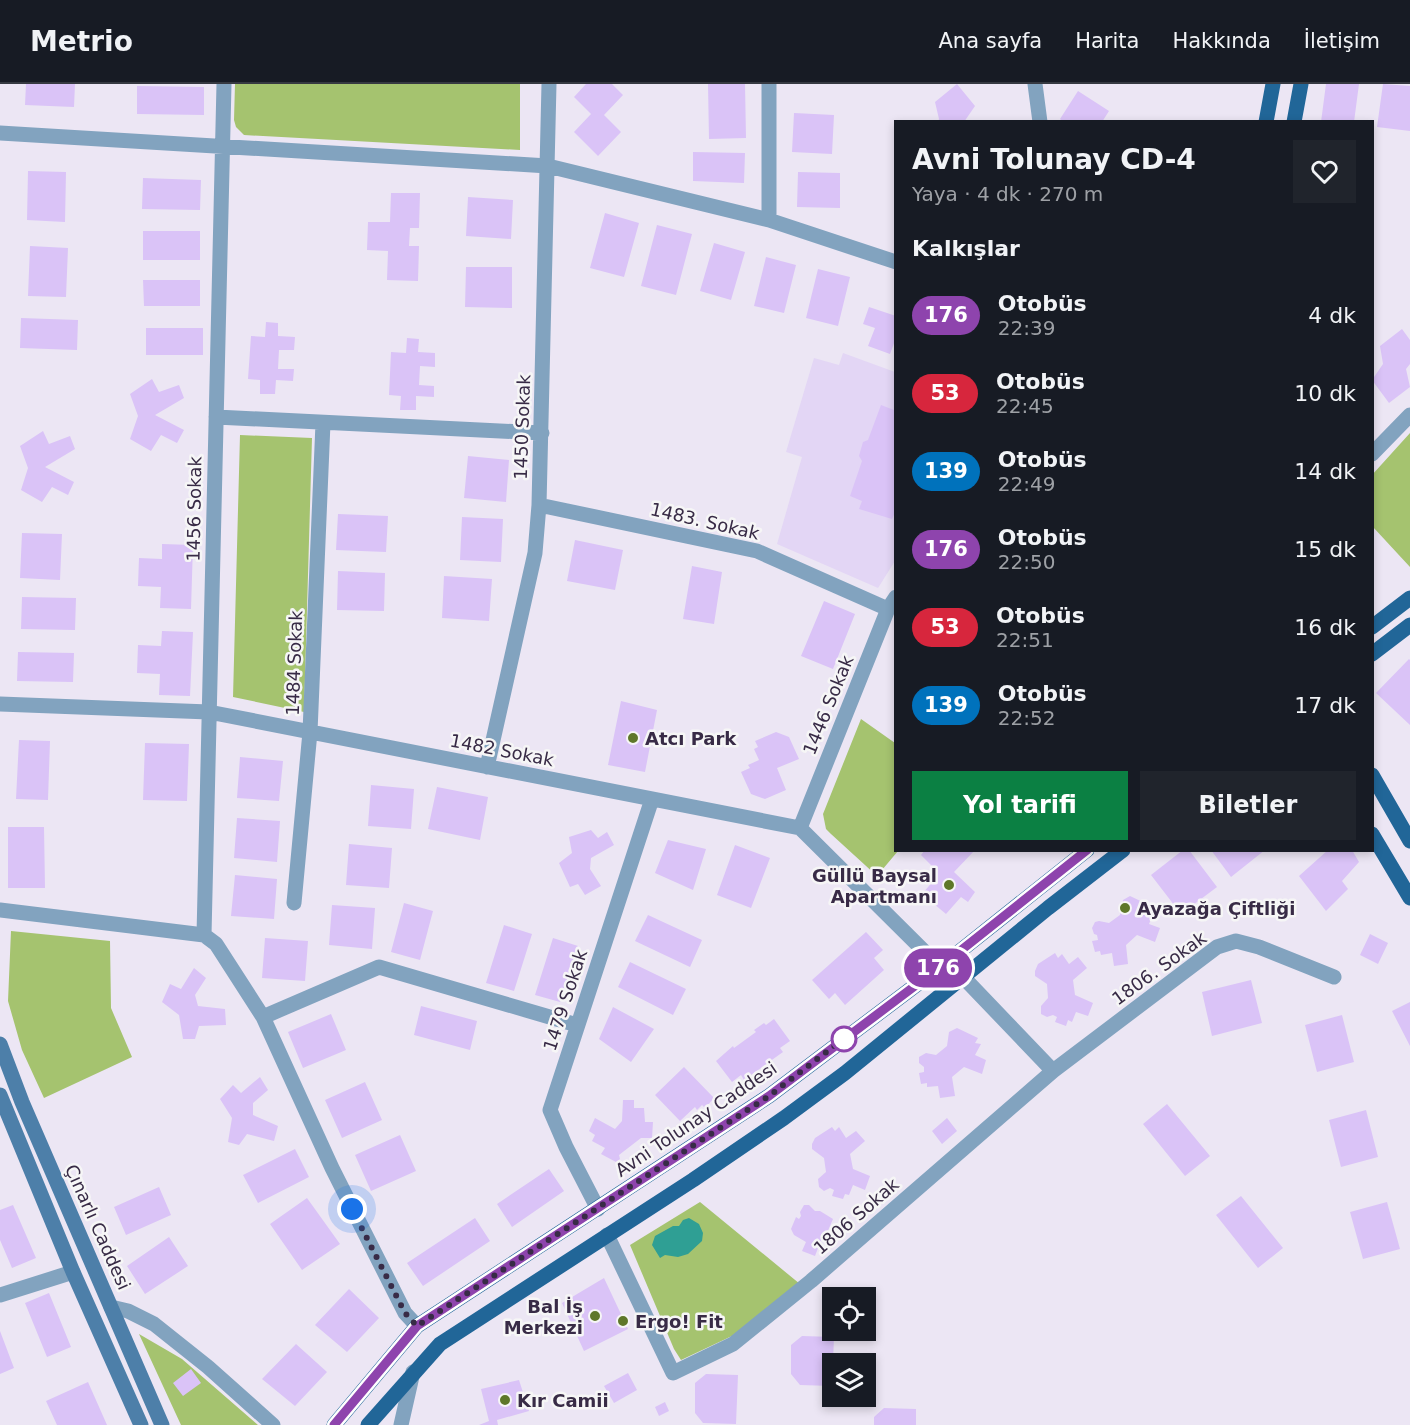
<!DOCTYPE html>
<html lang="tr">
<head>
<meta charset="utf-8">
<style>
  :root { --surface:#171b24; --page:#20242c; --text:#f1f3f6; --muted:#9ea1a6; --line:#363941; --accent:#0b8043 }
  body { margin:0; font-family:"DejaVu Sans",sans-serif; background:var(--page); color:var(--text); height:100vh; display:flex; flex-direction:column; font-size:22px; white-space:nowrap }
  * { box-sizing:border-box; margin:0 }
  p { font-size:20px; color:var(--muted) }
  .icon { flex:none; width:33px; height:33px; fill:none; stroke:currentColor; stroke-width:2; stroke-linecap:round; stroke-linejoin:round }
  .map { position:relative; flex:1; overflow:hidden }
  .sheet { position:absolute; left:894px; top:36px; width:480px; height:732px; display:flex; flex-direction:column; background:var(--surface); border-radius:0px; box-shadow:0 3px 9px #0003 }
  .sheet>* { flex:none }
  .badge { padding:0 12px; border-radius:20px; font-size:21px; line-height:39px }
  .controls { position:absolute; left:822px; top:1203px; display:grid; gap:12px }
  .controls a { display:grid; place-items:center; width:54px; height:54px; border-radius:0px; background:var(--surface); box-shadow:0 3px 9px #0003; font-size:30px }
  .you { position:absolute; width:30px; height:30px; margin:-15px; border:4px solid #fff; border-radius:50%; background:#1a73e8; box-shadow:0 0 0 9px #1a73e833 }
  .map>.badge { position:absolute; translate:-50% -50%; box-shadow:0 0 0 3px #fff }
  h2 { padding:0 18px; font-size:22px; line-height:54px }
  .round { display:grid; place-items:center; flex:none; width:63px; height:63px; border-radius:0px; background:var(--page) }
  .overview { display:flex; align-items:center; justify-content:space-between; height:102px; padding:0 18px }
  h1 { font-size:28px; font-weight:800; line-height:45px }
  .primary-button { display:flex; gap:12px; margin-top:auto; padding:12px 18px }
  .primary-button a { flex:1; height:69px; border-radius:0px; background:var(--accent); color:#fff; font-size:24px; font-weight:800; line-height:69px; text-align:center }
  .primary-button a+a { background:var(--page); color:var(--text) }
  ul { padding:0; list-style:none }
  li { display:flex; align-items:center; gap:18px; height:78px; padding:0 18px }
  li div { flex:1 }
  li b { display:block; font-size:22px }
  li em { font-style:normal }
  li .badge { min-width:66px; font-weight:700; text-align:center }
  header { display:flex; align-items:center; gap:36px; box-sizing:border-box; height:84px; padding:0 30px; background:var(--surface); border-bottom:2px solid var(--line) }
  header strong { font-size:28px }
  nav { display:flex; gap:33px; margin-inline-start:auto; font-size:21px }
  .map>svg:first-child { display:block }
  .built { fill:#e3d6f5 }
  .green { fill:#a5c36f }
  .water { fill:#2f9f94 }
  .building { fill:#dac3f7 }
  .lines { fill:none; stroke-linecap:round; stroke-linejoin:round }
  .street { stroke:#82a3bf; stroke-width:15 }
  .secondary { stroke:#4d7fa9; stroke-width:15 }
  .primary { stroke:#216698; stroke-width:15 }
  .line-casing { stroke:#fff; stroke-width:14 }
  .line { stroke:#8e44ad; stroke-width:9 }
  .walk { stroke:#382b46; stroke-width:6; stroke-dasharray:0 10.8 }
  .poi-dot { fill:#5e772a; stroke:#f6f6f6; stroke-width:2 }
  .stop-dot { fill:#fff; stroke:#8e44ad; stroke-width:3 }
  .labels { text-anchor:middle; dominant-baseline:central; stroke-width:5; stroke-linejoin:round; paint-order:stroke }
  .street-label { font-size:18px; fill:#382b46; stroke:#f6f6f6 }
  .poi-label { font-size:18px; font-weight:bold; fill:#382b46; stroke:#f6f6f6; text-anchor:start }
</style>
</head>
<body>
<header>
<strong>Metrio</strong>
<nav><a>Ana sayfa</a><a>Harita</a><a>Hakkında</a><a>İletişim</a></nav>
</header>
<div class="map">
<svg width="1410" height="1341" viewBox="0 0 1410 1341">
  <rect width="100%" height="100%" fill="#ece6f4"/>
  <path class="built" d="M 843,269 L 895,288 L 895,477 L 878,504 L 777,460 L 802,373 L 786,368 L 814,274 L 839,281 Z"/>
  <path class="green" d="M 235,0 L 520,0 L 520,66 L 244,51 L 236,43 L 234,36 Z
    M 1410,349 L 1410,483 L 1373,443 L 1372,391 Z
    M 240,351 L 312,354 L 304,628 L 233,613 Z
    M 861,635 L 895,659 L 896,766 L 898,767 L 877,792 L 831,750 L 826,745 L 823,730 Z
    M 11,847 L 110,857 L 111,924 L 132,973 L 44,1014 L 22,966 L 8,917 Z
    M 700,1118 L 800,1200 L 732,1252 L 681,1276 L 674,1265 L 630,1161 Z
    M 139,1250 L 182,1275 L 258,1341 L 181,1341 Z"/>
  <path class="water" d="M 689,1134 L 699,1140 L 703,1149 L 702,1157 L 688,1170 L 678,1173 L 665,1171 L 660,1174 L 652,1161 L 655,1152 L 673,1142 L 679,1142 L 683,1136 Z"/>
  <path class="building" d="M 26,0 L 75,0 L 74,23 L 25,21 Z
    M 586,0 L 612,0 L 623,11 L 604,31 L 621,48 L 598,72 L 574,48 L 591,30 L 574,13 Z
    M 708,0 L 745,0 L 746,54 L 709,55 Z
    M 957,0 L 975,22 L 964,38 L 938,38 L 939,35 L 935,18 Z
    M 1326,0 L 1359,0 L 1354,38 L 1321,38 Z
    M 1383,0 L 1410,2 L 1410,47 L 1377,43 Z
    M 137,2 L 204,3 L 204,31 L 137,30 Z
    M 1078,7 L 1109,27 L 1102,38 L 1063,38 L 1060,35 Z
    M 794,29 L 834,31 L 832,70 L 792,68 Z
    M 693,68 L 745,69 L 744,99 L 693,97 Z
    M 28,87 L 66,88 L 65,138 L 27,136 Z
    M 798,88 L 840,89 L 840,124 L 797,123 Z
    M 143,94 L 201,96 L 200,126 L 142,125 Z
    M 391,109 L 420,109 L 419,144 L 410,144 L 409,162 L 419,162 L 418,197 L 387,196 L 388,167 L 367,166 L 368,138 L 390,138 Z
    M 468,113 L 513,116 L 511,155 L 466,152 Z
    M 605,129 L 639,139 L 624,193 L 590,184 Z
    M 657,141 L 692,150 L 676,211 L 641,202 Z
    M 143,147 L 200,147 L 200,176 L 143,176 Z
    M 714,159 L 745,168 L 731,216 L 700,207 Z
    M 30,162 L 68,164 L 66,213 L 28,212 Z
    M 766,173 L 796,181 L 784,229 L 754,222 Z
    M 466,183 L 512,183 L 512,224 L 465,223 Z
    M 818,185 L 850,193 L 838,242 L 806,234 Z
    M 143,196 L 200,196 L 200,222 L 144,222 Z
    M 869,223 L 896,232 L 896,254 L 890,270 L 868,262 L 875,244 L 863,240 Z
    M 21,234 L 78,236 L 77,266 L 20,264 Z
    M 266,238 L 278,239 L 278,252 L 295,253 L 294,266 L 279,266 L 278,285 L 294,285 L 293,297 L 276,296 L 275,310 L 260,310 L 260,296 L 248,295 L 251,252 L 265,253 Z
    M 146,244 L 203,244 L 203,271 L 146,271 Z
    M 1402,245 L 1410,256 L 1410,280 L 1406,285 L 1410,303 L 1389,319 L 1372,296 L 1383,280 L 1380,262 Z
    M 407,254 L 419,255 L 418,268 L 435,269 L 435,283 L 420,282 L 419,301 L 434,302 L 434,313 L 416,312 L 416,326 L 400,326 L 401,312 L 389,311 L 391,268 L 406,269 Z
    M 152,295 L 159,308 L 179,301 L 184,314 L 155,331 L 184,346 L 177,359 L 161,351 L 151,367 L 130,355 L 138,332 L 130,310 Z
    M 881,321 L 894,326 L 896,321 L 896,426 L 892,435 L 859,425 L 862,417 L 850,412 L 862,377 L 859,372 L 863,358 L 868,356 Z
    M 43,347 L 49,360 L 70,352 L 75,365 L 45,383 L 74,398 L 68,411 L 52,403 L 42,418 L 21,406 L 28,384 L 20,362 Z
    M 468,372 L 509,376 L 506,418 L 464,414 Z
    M 338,430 L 388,432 L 386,468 L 336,466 Z
    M 462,433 L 503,435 L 501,478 L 460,476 Z
    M 22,449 L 62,450 L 60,496 L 20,494 Z
    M 575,456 L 623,466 L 615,506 L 567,497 Z
    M 162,460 L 193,461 L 191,525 L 160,524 L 161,503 L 138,502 L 139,474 L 162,475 Z
    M 692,482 L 722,488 L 714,540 L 683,535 Z
    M 338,487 L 385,489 L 384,527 L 337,526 Z
    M 444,492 L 492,495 L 489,537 L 442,534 Z
    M 22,513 L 76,514 L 75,546 L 21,545 Z
    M 824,517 L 855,530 L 833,585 L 801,572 Z
    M 162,547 L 193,548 L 190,612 L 159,611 L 160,590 L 137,589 L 138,561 L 161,562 Z
    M 18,568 L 74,569 L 73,598 L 17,597 Z
    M 1409,575 L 1410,576 L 1410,641 L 1376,609 Z
    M 621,617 L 657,626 L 645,688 L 608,681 Z
    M 776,648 L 789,653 L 799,675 L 777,684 L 786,706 L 765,715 L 751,710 L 741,688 L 750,684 L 748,681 L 759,676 L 754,665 L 758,663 L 755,657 Z
    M 19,656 L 50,657 L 48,716 L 16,715 Z
    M 145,659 L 189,660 L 187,717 L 143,716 Z
    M 240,673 L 283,677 L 279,717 L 237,714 Z
    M 371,701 L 414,705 L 411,745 L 368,742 Z
    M 437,703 L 488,713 L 480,756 L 428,745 Z
    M 237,734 L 280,737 L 277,778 L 234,774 Z
    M 8,743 L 44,743 L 45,804 L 8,804 Z
    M 591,746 L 598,754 L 607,748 L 614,761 L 591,774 L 590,785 L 601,802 L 585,811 L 578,800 L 570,803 L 559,779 L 572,769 L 569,753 Z
    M 668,756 L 706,765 L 693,806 L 655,789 Z
    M 349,760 L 392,764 L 389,804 L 346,801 Z
    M 735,761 L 770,774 L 751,824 L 717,811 Z
    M 925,766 L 975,766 L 954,788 L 975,808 L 968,818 L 961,813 L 946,830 L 922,810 L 935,795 L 934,784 L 921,771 Z
    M 1183,766 L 1189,766 L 1217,803 L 1181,830 L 1151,791 Z
    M 1211,766 L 1265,766 L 1231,793 Z
    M 1328,766 L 1352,766 L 1359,778 L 1342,797 L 1348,805 L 1326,827 L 1299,792 Z
    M 235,791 L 277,795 L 274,835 L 231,832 Z
    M 1130,812 L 1151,822 L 1149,827 L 1154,828 L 1149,840 L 1160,844 L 1155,858 L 1137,851 L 1126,861 L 1128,880 L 1114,882 L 1112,869 L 1101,871 L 1100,867 L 1095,868 L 1092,857 L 1098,856 L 1097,851 L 1094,850 L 1092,844 L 1095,838 L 1099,837 L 1109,839 L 1120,831 L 1123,816 Z
    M 404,819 L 433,827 L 420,876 L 391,868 Z
    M 332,821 L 375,824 L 372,865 L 329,861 Z
    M 648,831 L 702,856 L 690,883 L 635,857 Z
    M 504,841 L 532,850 L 514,907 L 486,899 Z
    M 866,848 L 883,866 L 874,874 L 884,886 L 845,921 L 835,909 L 829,915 L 812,896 Z
    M 1370,850 L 1388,859 L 1378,880 L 1360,871 Z
    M 265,854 L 308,857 L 305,897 L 262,894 Z
    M 553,854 L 578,862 L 560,918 L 535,911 Z
    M 1055,869 L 1058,874 L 1062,870 L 1069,880 L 1078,873 L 1087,884 L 1073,896 L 1075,911 L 1093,919 L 1088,932 L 1076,928 L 1072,938 L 1068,936 L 1066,942 L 1055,938 L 1057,933 L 1053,931 L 1047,933 L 1041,930 L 1041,922 L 1048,914 L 1047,900 L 1035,892 L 1035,887 L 1038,880 Z
    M 630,878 L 686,905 L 673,931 L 618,903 Z
    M 194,884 L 206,894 L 195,911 L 198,922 L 225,925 L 226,941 L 199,942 L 195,955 L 183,955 L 179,931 L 162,918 L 170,900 L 181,905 Z
    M 1251,896 L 1262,939 L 1212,952 L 1202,908 Z
    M 1410,918 L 1410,962 L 1392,927 Z
    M 421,922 L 477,937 L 470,966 L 414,951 Z
    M 613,923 L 654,945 L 631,978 L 599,955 Z
    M 331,930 L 346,966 L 303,984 L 288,948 Z
    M 1342,931 L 1354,978 L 1317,988 L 1305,941 Z
    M 774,935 L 790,957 L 780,964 L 783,968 L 744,996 L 741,991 L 732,998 L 716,977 L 733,962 L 734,964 L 756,948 L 754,946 L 764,939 L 766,941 Z
    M 957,944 L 978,954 L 975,959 L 981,960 L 975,971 L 986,976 L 982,990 L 964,983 L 952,993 L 955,1012 L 940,1014 L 938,1002 L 927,1003 L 927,999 L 921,1000 L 919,989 L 924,988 L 924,983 L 919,979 L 919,973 L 926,969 L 936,971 L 947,962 L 949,948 Z
    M 684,983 L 714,1014 L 705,1024 L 702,1021 L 697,1026 L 695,1023 L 680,1037 L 655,1011 Z
    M 260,993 L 268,1006 L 253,1019 L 253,1031 L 278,1042 L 274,1057 L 247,1050 L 239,1061 L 228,1058 L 232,1034 L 220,1015 L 233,1001 L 241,1009 Z
    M 365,998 L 382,1036 L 342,1054 L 325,1016 Z
    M 623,1016 L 634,1016 L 634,1024 L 644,1024 L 645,1038 L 653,1038 L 652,1054 L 641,1054 L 619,1071 L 620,1075 L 616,1078 L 601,1070 L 605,1064 L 592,1057 L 595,1051 L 589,1047 L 595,1034 L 615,1045 L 622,1037 Z
    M 1167,1020 L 1210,1072 L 1185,1092 L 1143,1040 Z
    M 1366,1026 L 1378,1073 L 1341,1083 L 1329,1036 Z
    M 947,1034 L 957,1047 L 942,1060 L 932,1047 Z
    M 832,1043 L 835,1047 L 839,1043 L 846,1054 L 856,1047 L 865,1057 L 850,1070 L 853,1085 L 870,1092 L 865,1106 L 853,1101 L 849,1111 L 845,1110 L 843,1115 L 832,1112 L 834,1106 L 830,1104 L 824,1107 L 819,1103 L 818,1095 L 826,1088 L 824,1074 L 812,1065 L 812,1060 L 815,1054 Z
    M 400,1051 L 416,1087 L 371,1107 L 355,1071 Z
    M 295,1065 L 309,1093 L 258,1119 L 243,1091 Z
    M 549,1085 L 564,1107 L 512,1143 L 497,1120 Z
    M 159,1103 L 171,1131 L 126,1151 L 114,1123 Z
    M 1241,1112 L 1283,1164 L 1258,1184 L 1216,1131 Z
    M 307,1114 L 340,1160 L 302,1186 L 270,1140 Z
    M 1387,1118 L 1400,1165 L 1363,1175 L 1350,1128 Z
    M 13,1121 L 36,1174 L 12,1184 L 0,1156 L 0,1126 Z
    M 804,1121 L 809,1121 L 815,1127 L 820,1127 L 833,1135 L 827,1149 L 824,1148 L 815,1172 L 802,1167 L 806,1158 L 794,1151 L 791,1145 L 796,1133 L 799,1135 L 801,1132 L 800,1128 Z
    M 475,1134 L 490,1157 L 423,1202 L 407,1179 Z
    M 169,1153 L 188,1182 L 145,1210 L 127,1182 Z
    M 604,1194 L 628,1245 L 584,1267 L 562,1219 Z
    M 349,1205 L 379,1234 L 347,1268 L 315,1241 Z
    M 49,1209 L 71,1263 L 47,1273 L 25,1219 Z
    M 0,1247 L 14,1284 L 0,1290 Z
    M 802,1252 L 834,1253 L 832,1302 L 800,1301 L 791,1290 L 791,1261 Z
    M 296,1260 L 327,1288 L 295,1322 L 262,1295 Z
    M 191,1285 L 201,1299 L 183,1312 L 173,1299 Z
    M 628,1289 L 637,1306 L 614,1319 L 604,1302 Z
    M 706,1290 L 738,1291 L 736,1340 L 703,1339 L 695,1329 L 695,1299 Z
    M 519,1296 L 529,1327 L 497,1336 L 498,1341 L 479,1341 L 489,1337 L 481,1305 Z
    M 88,1298 L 107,1341 L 57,1341 L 46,1317 Z
    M 665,1318 L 669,1327 L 659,1332 L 655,1323 Z
    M 884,1324 L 916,1325 L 916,1341 L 874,1341 L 874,1333 Z"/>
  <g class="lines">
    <path class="street" d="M 1035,0 L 1040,38
      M 0,49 L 548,82 L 769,136 L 896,178
      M 769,136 L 769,0
      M 216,333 L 542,349
      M 1372,370 L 1410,331
      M 539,421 L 757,467 L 888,525
      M 0,620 L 209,628 L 800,744 L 940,883
      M 487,683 L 535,469 L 539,421 L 549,0
      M 800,744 L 888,525 L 896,513
      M 294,819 L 310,648 L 323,339
      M 0,826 L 204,851 L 216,860 L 263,933 L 332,1084 L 405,1229 L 417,1242
      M 204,851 L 224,0
      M 964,894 L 1053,987
      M 263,933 L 379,883 L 577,941
      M 598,1125 L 566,1063 L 550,1026 L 652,715
      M 607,1151 L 673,1289 L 733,1260 L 811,1197 L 1053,987 L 1217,863 L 1236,857 L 1259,863 L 1334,893
      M 0,1211 L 73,1188
      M 111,1223 L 128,1227 L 154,1240 L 208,1283 L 273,1341
      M 401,1341 L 413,1288"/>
    <path class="secondary" d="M 0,960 L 22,1018 L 162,1341
      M 0,1011 L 73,1188 L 141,1341"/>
    <path class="primary" d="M 1266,38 L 1273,0
      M 1294,38 L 1301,0
      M 1372,543 L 1410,514
      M 1372,570 L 1410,541
      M 1372,691 L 1410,757
      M 1372,750 L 1410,814
      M 334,1341 L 417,1242 L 769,1012 L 940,883 L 1087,766
      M 368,1341 L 440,1260 L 693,1096 L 784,1034 L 845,989 L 1048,824 L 1123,766"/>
  </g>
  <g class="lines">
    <g class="line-casing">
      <path id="line" d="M 334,1341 L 417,1242 L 769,1012 L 940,883 L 1087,766"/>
    </g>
    <use href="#line" class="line"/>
    <path class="walk" d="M 352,1125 L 405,1229 L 417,1242 L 769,1012 L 850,950 L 844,955"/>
  </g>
  <g class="poi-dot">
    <circle cx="633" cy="654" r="6"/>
    <circle cx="949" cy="801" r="6"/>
    <circle cx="1125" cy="824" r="6"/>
    <circle cx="595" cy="1232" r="6"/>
    <circle cx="623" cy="1237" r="6"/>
    <circle cx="505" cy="1316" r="6"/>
  </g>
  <circle class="stop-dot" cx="844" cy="955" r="12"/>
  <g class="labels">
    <g class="street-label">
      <text transform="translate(522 343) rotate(-88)">1450 Sokak</text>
      <text transform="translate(194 425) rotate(-89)">1456 Sokak</text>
      <text transform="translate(705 437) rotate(13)">1483. Sokak</text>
      <text transform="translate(294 579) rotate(-88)">1484 Sokak</text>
      <text transform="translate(828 621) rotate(-68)">1446 Sokak</text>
      <text transform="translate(502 666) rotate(11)">1482 Sokak</text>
      <text transform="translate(1159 884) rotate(-36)">1806. Sokak</text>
      <text transform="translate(565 916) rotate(-72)">1479 Sokak</text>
      <text transform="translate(696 1035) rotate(-34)">Avni Tolunay Caddesi</text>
      <text transform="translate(856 1132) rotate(-41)">1806 Sokak</text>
      <text transform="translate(98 1143) rotate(66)">Çınarlı Caddesi</text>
    </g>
    <g class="poi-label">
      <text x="645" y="654">Atcı Park</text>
      <text x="937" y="791" text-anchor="end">Güllü Baysal<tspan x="937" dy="21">Apartmanı</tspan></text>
      <text x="1137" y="824">Ayazağa Çiftliği</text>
      <text x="583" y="1222" text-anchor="end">Bal İş<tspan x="583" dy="21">Merkezi</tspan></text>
      <text x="635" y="1237">Ergo! Fit</text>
      <text x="517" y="1316">Kır Camii</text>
    </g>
  </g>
</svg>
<div class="controls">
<a><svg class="icon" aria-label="locate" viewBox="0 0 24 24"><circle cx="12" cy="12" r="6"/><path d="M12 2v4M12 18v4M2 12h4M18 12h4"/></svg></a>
<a><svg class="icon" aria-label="layers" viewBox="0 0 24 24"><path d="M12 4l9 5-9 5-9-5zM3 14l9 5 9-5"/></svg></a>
</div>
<div class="you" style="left:352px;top:1125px"></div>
<b class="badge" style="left:938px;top:884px;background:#8e44ad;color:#fff">176</b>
<section class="sheet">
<div class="overview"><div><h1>Avni Tolunay CD-4</h1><p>Yaya · 4 dk · 270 m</p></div><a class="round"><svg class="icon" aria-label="heart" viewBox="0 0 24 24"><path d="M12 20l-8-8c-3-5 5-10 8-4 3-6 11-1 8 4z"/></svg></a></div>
<h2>Kalkışlar</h2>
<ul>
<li><span class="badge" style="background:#8e44ad;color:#fff">176</span><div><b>Otobüs</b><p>22:39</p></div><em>4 dk</em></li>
<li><span class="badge" style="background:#d7263d;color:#fff">53</span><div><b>Otobüs</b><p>22:45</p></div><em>10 dk</em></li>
<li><span class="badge" style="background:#0072bc;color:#fff">139</span><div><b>Otobüs</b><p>22:49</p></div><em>14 dk</em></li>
<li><span class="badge" style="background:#8e44ad;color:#fff">176</span><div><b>Otobüs</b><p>22:50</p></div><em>15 dk</em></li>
<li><span class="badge" style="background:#d7263d;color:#fff">53</span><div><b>Otobüs</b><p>22:51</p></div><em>16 dk</em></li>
<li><span class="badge" style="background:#0072bc;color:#fff">139</span><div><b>Otobüs</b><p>22:52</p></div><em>17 dk</em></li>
</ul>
<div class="primary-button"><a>Yol tarifi</a><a>Biletler</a></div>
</section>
</div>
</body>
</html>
